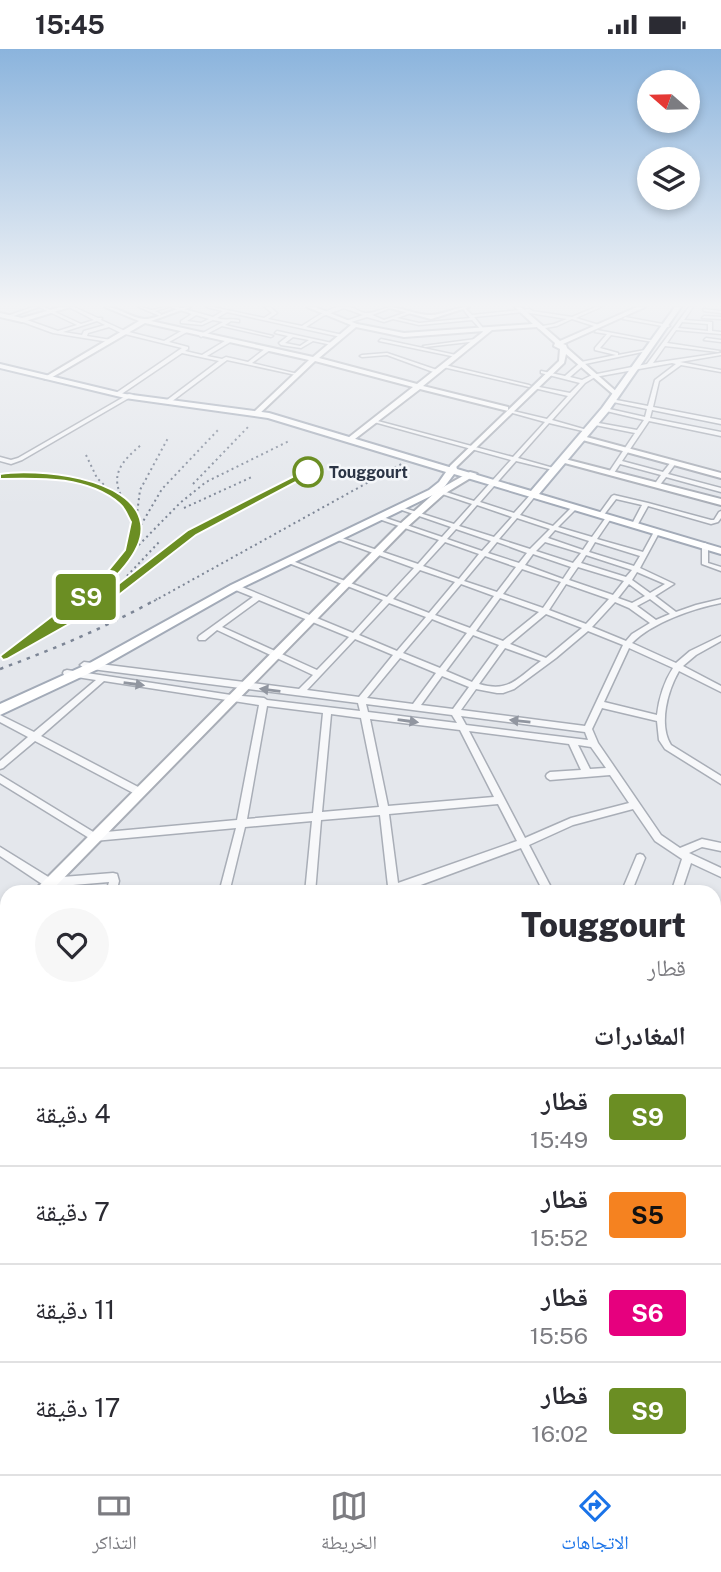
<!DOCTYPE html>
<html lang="ar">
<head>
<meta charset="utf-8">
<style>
  :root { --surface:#fff; --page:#f7f7f7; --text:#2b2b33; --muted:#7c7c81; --line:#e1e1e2; --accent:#1a73e8 }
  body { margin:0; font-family:"Public Sans","Noto Naskh Arabic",sans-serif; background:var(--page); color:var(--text); direction:rtl; height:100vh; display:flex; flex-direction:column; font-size:26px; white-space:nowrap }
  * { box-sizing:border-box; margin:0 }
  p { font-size:23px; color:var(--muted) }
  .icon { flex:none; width:38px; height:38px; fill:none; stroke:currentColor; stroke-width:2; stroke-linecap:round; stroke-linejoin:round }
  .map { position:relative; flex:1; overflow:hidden; direction:ltr }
  .drawer { position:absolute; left:0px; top:836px; width:721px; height:590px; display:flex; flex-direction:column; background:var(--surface); border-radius:21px 21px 0 0; box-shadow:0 4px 10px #0003; direction:rtl }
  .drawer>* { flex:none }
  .badge { padding:0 14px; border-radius:5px; font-size:24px; line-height:46px }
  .needle { width:46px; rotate:290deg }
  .fabs { position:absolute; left:637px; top:21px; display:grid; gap:14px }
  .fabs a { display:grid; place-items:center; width:63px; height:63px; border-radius:50%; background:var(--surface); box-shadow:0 4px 10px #0003; font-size:35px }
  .map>.badge { position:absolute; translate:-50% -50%; box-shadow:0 0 0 4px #fff }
  h2 { padding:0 35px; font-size:26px; line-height:63px }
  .round { display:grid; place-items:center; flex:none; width:74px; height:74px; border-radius:37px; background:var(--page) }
  .summary { display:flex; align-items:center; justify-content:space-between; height:119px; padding:0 35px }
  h1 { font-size:33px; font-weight:800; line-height:52px }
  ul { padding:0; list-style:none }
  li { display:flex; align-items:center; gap:21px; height:98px; padding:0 35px; border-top:2px solid var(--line) }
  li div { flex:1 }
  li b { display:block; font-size:26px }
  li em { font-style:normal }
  li .badge { min-width:77px; font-weight:700; text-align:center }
  .status { display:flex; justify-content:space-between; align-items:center; height:49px; padding:0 35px; background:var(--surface); direction:ltr }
  .status svg { height:19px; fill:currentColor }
  .menu { display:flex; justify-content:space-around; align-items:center; height:98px; border-top:2px solid var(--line); background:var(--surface); font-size:19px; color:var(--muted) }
  .menu a { display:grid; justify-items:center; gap:4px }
  .menu .selected { color:var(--accent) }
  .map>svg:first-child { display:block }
  .green { fill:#c9d6c5 }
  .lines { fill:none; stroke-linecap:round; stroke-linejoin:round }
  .street-casing { stroke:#a9aeb7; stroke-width:3 }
  .secondary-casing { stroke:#a9aeb7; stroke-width:4 }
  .primary-casing { stroke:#a3abb8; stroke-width:4 }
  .street { fill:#f7f8fa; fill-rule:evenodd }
  .secondary { fill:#fff; fill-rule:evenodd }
  .primary { fill:#fff; fill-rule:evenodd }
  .rail-far1 { stroke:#7d8696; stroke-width:2; stroke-dasharray:2 3.5; stroke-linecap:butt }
  .rail { stroke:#7d8696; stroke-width:2.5; stroke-dasharray:3.5 6; stroke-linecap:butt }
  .oneway { fill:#9196a0 }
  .line { fill:#6b8e23; stroke:#fff; stroke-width:2 }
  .stop-dot { fill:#fff; stroke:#6b8e23; stroke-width:3.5 }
  .labels { text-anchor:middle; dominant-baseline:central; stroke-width:5; stroke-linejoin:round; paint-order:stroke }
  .far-stop-label { font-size:16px; font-weight:bold; fill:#2b3445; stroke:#f4f6f9; text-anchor:start }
</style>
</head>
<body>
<div class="status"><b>15:45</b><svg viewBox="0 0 49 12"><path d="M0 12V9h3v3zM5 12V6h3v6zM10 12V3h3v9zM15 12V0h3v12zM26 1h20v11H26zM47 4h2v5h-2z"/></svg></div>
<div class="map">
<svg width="721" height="1425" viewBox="0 0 721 1425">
  <rect width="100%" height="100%" fill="#e4e7ec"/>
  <path class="green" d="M 714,1161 L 721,1162 L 721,1425 L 5,1425 L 7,1419 L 714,1419 Z"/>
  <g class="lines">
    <g class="street-casing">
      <path id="street" d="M 33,258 L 44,258 L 81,275 L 94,271 L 69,258 L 74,258 L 98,269 L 102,269 L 101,271 L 125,282 L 164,292 L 183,281 L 187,281 L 187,283 L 169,293 L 188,298 L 188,300 L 185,302 L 202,306 L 228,290 L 232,290 L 232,292 L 207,307 L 222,310 L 226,308 L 248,313 L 266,299 L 270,299 L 270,301 L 252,314 L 298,325 L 296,326 L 227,311 L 171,353 L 167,353 L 167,351 L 219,312 L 182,304 L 120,346 L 116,346 L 116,344 L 182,299 L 121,284 L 109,278 L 88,284 L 87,287 L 111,291 L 109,293 L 53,284 L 20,272 L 20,270 L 24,270 L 58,282 L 77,276 L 39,258 L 8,269 L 4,268 ZM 97,272 L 105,276 L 84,282 L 82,286 L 63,283 Z
        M 139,258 C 144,258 147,260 151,261 C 157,261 162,258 168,258 L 155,262 L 161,265 L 160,267 Z
        M 171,258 L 177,258 L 213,268 L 223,262 L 206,258 L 213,258 L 264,269 L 272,264 L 265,258 L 270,258 L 277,264 L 268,270 L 302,277 C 315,269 333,255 349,258 C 355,259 360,263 365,264 C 374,265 384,258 393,258 L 372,266 L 384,271 L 410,262 L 411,264 L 397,269 L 419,274 L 470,269 L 463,260 L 465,259 L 472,266 L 530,260 L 532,262 L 572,268 L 596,258 L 601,258 L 576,269 L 599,276 L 597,278 L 572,270 L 557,277 L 539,280 L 537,278 L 554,275 L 567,270 L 524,263 L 474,268 L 487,284 L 485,285 L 472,271 L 419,276 L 393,270 L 384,273 L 367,268 L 348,274 L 346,272 L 363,266 L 344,259 L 323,267 L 306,278 L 343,286 L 341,288 L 227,263 L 217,269 C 226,272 230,269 239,271 L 239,273 L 231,272 L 225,276 L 273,287 L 271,288 L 222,277 L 201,288 L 199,286 L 223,273 L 213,271 L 202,276 L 181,274 L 181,272 L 192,265 ZM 196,266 L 209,270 L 201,274 L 187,272 Z
        M 689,258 L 693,258 L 684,271 L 712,273 L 712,282 L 721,283 L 721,285 L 676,281 L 667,294 L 720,302 L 718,303 L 665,297 L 653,314 L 721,304 L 721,306 L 680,313 L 721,321 L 721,323 L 681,316 L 659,332 L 653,358 L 721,371 L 721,375 L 652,361 L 650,369 L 721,383 L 721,387 L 649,372 L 622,412 L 663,423 L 671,413 L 675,413 L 676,414 L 668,425 L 721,439 L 721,443 L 666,428 L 659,437 L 655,437 L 654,436 L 661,426 L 620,415 L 614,424 L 610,424 L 609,423 L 635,384 L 590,375 L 593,373 L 637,381 L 644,371 L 602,361 L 605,359 L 645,368 L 647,360 L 608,352 L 611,350 L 648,357 L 655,331 L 676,315 L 672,314 L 595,328 L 585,334 L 552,371 L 587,381 L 587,383 L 549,374 L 518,409 L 557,420 L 557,422 L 516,412 L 480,453 L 514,464 L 532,444 L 536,444 L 536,446 L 520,466 L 553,477 L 573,457 L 577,457 L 577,459 L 558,478 L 592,488 L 607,467 L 611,467 L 612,468 L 597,490 L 643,503 L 655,481 L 659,481 L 660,482 L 640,519 L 674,535 L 655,547 L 676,563 L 696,556 L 721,550 L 721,554 C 692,560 653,573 632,594 L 676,614 L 690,602 L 721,587 L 721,592 L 696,606 L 683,617 L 721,637 L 721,643 L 679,622 C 668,641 658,675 671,696 L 721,727 L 721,735 L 665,700 L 659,691 L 657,672 L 602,659 L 592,680 L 598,694 L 661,786 L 680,799 L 702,790 L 721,794 L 721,802 L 702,798 L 689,804 L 721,819 L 721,828 L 691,814 L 681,844 L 671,844 L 682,810 L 655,792 L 633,760 L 573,776 L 529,796 L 554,844 L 544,844 L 521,799 L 399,844 L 377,844 L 378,841 L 388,837 L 380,766 L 321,771 L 315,844 L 305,844 L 312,772 L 245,778 L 229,844 L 219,844 L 236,779 L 94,792 L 0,734 L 0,726 L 95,784 L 237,771 L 259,656 L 104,632 L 41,687 L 142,740 L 144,743 L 142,746 L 139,747 L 35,692 L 3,719 L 0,720 L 0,712 L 28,688 L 0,673 L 0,666 L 34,683 L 96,631 L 64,626 L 63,624 L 64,622 L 67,621 L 231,646 L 264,649 L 267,651 L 360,662 L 358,654 L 84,619 L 80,616 L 84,613 L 299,640 L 313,626 L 217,581 L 205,591 L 199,591 L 198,589 L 199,587 L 253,548 L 233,540 L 233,536 L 237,536 L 353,584 L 383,551 L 286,513 L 286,511 L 290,511 L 387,548 L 414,519 L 335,490 L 335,488 L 339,488 L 418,515 L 439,491 L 379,470 L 379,468 L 383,468 L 442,488 L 451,478 L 396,459 L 401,458 L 454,475 L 472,455 L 439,444 L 439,442 L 443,442 L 474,452 L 511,411 L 374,373 L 374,371 L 513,408 L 545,373 L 509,363 L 509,361 L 547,370 L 568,347 L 534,339 L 534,337 L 570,344 L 580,334 L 541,324 L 541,322 L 565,327 L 581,313 L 616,306 L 595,301 L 595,299 L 607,285 L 595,283 L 597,281 L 655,292 L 653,293 L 611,286 L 600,299 L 618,304 L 618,306 L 645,301 L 647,302 L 585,315 L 570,328 L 582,331 L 592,326 L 647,315 ZM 682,273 L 708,275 L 708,282 L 678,279 ZM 477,456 L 512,468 L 494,488 L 459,477 ZM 517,469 L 550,480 L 530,500 L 499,490 ZM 456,480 L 491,492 L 482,502 L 447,490 ZM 555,481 L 589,492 L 583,501 L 548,489 ZM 445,493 L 479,505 L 459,530 L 423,517 ZM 497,493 L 527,504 L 519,514 L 488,504 ZM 545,493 L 581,504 L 573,514 L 536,502 ZM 595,493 L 640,507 L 634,517 L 589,503 ZM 533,505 L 571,518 L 563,530 L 525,516 ZM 586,506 L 632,521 L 626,528 L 581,514 ZM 485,507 L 516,518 L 497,543 L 464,532 ZM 578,518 L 624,532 L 613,546 L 569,531 ZM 522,520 L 561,533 L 543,559 L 503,545 ZM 420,521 L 455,533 L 429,564 L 393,550 ZM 637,523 L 665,535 L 650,544 L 632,531 ZM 461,535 L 494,547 L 470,579 L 435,566 ZM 566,535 L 609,550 L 586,575 L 549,561 ZM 629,535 L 645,547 L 632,554 L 618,549 ZM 500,549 L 539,563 L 503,592 L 476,582 ZM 650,550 L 670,565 L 656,571 L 637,557 ZM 259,551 L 349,588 L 317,621 L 222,578 ZM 615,553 L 629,559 L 650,574 L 632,585 L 626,592 L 592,578 ZM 389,554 L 426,568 L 397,602 L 359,586 ZM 546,565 L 582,579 L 546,609 L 510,595 ZM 432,570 L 467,584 L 440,619 L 403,604 ZM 588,582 L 623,596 L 585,677 L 461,661 L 476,640 L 497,644 L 503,644 L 514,640 L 556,609 ZM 473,586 L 499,596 L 472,633 L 446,622 ZM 355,590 L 393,606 L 359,648 L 307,641 ZM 505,599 L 541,612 C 517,629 510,644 479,635 ZM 629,599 L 673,619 C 664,633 659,649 657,666 L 604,653 ZM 400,609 L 436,624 L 413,655 L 367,649 ZM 442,627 L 469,638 L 453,660 L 421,656 ZM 366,655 L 452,666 L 457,674 L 368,663 ZM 267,657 L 323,664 L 313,764 L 247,770 ZM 331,665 L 361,669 L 379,758 L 322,763 ZM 461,667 L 585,683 L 588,691 L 466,676 ZM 370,670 L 460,681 L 494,748 L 388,757 ZM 469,682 L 569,695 L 581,721 L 550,723 L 547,725 L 546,727 L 547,729 L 550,731 L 610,726 L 629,754 L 571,769 L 525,789 ZM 578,696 L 591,698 L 606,719 L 590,720 ZM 498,755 L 517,792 L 398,834 L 389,765 Z
        M 703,260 L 721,262 L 721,264 L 704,262 Z
        M 704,267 L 721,268 L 721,270 L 702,269 Z
        M 625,268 L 668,276 L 670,277 L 668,278 L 623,270 Z
        M 277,282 L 332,294 L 334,295 L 332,296 L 313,292 L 301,299 L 281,296 L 279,294 L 288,287 L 275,284 ZM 293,288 L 309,291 L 300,297 L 285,294 Z
        M 706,289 L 721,291 L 721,293 L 704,291 Z
        M 381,290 L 456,306 L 458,307 L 456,308 L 379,292 Z
        M 476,290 L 478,292 L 425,298 L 423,297 Z
        M 387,304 L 440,322 L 440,323 L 436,324 L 387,306 L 362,308 L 360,307 L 362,306 Z
        M 445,316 L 529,336 L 531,337 L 529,338 L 443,318 L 443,317 Z
        M 129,345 L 134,346 L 22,411 L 11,415 L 0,412 L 0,408 L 11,411 L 18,409 Z
        M 614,446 L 648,454 L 711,471 L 714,471 L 719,463 L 721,462 L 721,469 L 718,473 L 711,475 L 648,457 L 638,475 L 635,477 L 632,475 L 642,456 L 616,450 L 603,467 L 599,467 L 599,465 L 612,447 Z
        M 705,494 L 708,496 L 708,514 L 721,518 L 721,522 L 702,515 L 702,496 Z
        M 0,798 L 50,829 L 113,824 L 117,825 L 119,832 L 116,844 L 106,844 L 109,833 L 49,838 L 45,837 L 0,807 Z
        M 640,805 L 643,806 L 645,809 L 631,844 L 621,844 L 637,806 Z
        M 0,962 L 7,962 L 7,974 L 0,974 Z
        M 7,1161 C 7,1171 10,1181 0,1185 C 0,1175 0,1165 7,1161 Z"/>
    </g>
    <g class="secondary-casing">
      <path id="secondary" d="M 61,258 L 70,258 L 22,273 L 0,268 L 0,264 L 22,269 Z
        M 105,258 C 119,258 131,269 144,270 C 156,271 175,258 190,258 L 151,272 L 313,308 L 351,276 L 307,258 L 315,258 L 357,275 L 404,284 L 533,275 L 515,258 L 521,258 L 560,292 L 637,258 L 645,258 L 563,295 L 566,296 L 567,299 L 618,344 L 618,346 L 614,346 L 566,305 L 564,314 L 453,421 L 450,421 L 450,417 L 559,312 L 560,300 L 554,297 L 555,294 L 537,278 L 492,281 L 423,337 L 508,358 L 508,362 L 420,340 L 351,393 L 348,393 L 348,389 L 413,338 L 315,312 L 258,366 L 255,366 L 255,362 L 309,311 L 145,274 L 49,330 L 45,330 L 45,328 L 139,272 ZM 356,278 L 404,288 L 484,282 L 417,335 L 319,309 Z
        M 386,258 C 401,258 416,266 430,266 C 443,266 456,258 469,258 L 431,270 Z
        M 579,386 L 721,424 L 721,429 L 579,390 Z
        M 561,409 L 721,450 L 721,456 L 561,413 Z
        M 470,423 L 477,425 L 444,445 L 406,479 L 49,844 L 32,844 L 400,475 L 438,441 Z
        M 7,868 L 7,884 L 0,888 L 0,872 Z
        M 0,1055 L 7,1059 L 7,1080 L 0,1076 Z
        M 714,1125 L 721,1126 L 721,1144 L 714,1143 Z
        M 7,1347 L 7,1386 L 0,1389 L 0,1350 Z"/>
    </g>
    <g class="primary-casing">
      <path id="primary" d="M 675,258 L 681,258 L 608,363 L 539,445 L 721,499 L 721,505 L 454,425 L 445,437 L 435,445 L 239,540 L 96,621 L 0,666 L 0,655 L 88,615 L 231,536 L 429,441 L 439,433 L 446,423 L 268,369 L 125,349 L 0,319 L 0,315 L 125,345 L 269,364 L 449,418 L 456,417 L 457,420 L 531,442 L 602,359 Z"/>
    </g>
    <use href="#street" class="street"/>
    <use href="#secondary" class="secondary"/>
    <use href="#primary" class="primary"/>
    <path class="rail-far1" d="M 86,406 L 97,429 L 109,441
      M 0,427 C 98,423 200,459 82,552
      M 193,435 L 249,377
      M 123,450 C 109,426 122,412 141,396
      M 249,453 L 308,423
      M 184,459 L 254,427
      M 136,473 L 140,441 L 168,389
      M 138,481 L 162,440 L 218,381
      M 131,504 L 180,454 L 206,433 L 289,392
      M 127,527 L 161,491
      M 100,552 L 124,538 L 196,484 L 257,452
      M 154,552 L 403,414"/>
    <path class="rail" d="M 68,571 L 103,550
      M 0,608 L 84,550
      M 0,620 C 54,600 107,578 157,550"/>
  </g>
  <defs><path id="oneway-solid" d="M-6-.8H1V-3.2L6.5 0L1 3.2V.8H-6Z" transform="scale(1.75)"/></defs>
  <g class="oneway">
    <use href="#oneway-solid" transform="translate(134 635) rotate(8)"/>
    <use href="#oneway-solid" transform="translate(270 641) rotate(-173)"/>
    <use href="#oneway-solid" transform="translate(408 672) rotate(8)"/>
    <use href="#oneway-solid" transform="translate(520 672) rotate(-174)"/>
  </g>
  <linearGradient id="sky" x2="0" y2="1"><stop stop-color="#8bb4dd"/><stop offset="0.56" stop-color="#f3f4f6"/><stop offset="1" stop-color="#f3f4f6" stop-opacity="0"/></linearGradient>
  <rect width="721" height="457" fill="url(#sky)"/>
  <path class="line" d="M 308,420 L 313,423 L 311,425 L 196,486 L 115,549 L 7,610 L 3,611 L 0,607 L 103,528 L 125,501 L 131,473 C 128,468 125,459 120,455 C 88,427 39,429 0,430 L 0,425 C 34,419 133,427 141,474 C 147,506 98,545 75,562 L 107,544 L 188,481 Z"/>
  <circle class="stop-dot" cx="308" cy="423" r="14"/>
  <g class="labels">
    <g class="far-stop-label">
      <text x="329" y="423">Touggourt</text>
    </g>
  </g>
</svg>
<div class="fabs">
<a><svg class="needle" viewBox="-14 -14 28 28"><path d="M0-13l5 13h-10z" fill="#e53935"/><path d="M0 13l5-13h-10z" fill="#7c7c81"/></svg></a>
<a><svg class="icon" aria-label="layers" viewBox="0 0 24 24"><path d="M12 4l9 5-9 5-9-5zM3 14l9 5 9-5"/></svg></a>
</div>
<b class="badge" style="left:86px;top:548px;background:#6b8e23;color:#fff">S9</b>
<section class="drawer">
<div class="summary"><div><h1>Touggourt</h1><p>قطار</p></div><a class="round"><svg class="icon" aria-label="heart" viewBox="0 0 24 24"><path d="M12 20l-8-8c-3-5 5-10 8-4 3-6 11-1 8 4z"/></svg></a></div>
<h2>المغادرات</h2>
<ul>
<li><span class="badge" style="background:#6b8e23;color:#fff">S9</span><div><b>قطار</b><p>15:49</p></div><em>4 دقيقة</em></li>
<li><span class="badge" style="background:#f58220;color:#111">S5</span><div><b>قطار</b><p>15:52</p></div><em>7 دقيقة</em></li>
<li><span class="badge" style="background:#e6007e;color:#fff">S6</span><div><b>قطار</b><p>15:56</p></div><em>11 دقيقة</em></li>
<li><span class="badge" style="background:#6b8e23;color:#fff">S9</span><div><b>قطار</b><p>16:02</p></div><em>17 دقيقة</em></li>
</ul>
</section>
</div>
<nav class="menu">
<a class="selected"><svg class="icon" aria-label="directions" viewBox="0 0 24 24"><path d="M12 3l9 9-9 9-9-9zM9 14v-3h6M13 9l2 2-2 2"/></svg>الاتجاهات</a>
<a><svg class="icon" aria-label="map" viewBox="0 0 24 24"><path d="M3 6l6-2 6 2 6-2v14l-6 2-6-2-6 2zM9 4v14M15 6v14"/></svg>الخريطة</a>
<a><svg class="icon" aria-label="tickets" viewBox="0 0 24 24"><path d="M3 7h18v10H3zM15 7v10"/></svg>التذاكر</a>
</nav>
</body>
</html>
